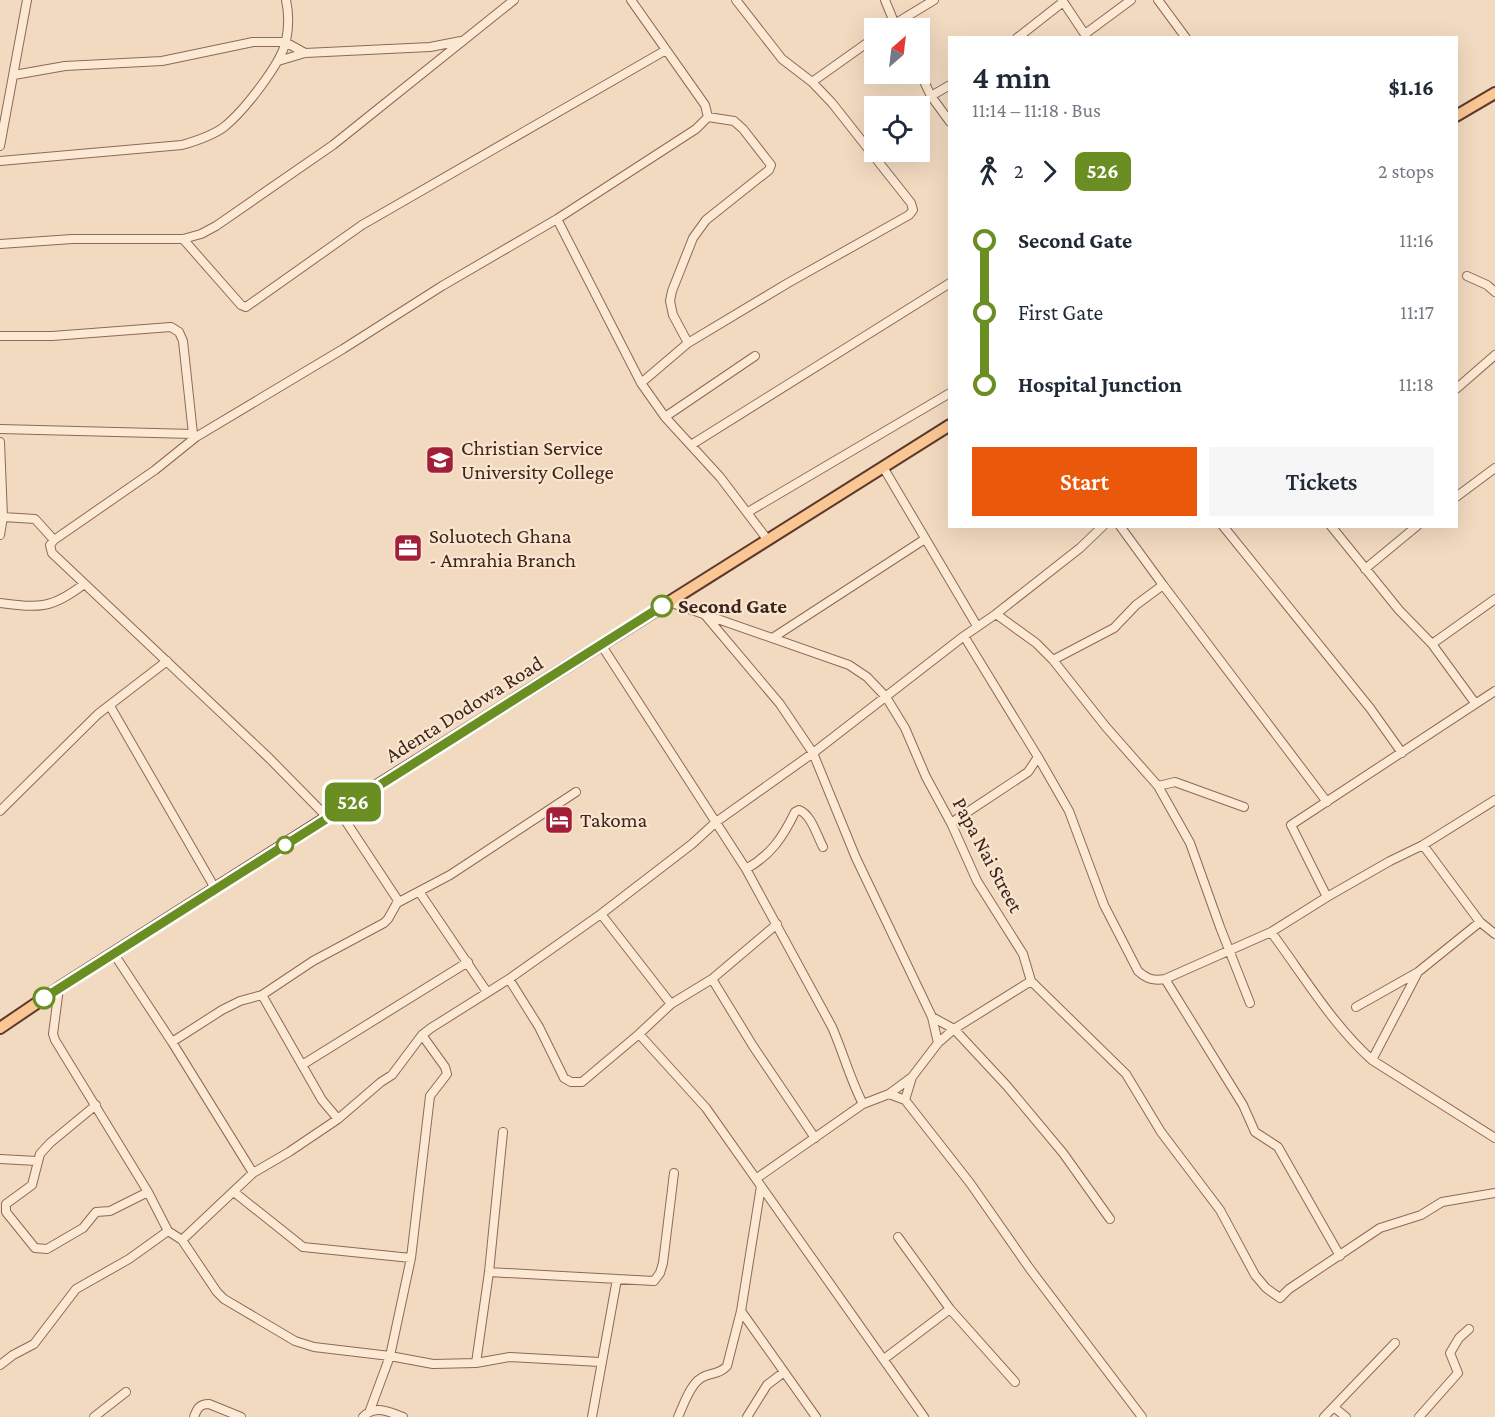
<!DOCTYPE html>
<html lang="en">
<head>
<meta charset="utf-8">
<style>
  :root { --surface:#fff; --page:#f6f6f7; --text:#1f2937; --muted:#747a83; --accent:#ea580c }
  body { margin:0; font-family:"Crimson Pro",serif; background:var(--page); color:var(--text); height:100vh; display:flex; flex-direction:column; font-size:22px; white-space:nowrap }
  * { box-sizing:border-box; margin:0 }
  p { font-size:20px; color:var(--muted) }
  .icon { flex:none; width:33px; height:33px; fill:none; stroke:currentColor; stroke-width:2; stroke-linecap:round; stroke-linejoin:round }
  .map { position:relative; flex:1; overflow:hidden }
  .side { position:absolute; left:948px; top:36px; width:510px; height:492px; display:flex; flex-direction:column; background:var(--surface); border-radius:0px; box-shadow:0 6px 24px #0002 }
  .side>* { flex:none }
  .badge { padding:0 12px; border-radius:9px; font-size:21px; line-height:39px }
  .needle { width:39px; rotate:28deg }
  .fabs { position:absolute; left:864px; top:18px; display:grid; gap:12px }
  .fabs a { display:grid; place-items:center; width:66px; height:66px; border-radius:0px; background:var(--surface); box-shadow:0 6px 24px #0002; font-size:30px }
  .map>.badge { position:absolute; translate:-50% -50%; box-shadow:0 0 0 3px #fff }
  .legs { display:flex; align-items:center; gap:9px; height:66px; padding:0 24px; font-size:20px }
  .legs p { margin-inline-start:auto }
  .headline { display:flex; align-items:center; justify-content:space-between; height:102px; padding:0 24px }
  h1 { font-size:33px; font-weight:600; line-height:45px }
  .primary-button { display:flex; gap:12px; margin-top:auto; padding:12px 24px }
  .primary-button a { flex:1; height:69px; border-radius:0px; background:var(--accent); color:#fff; font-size:24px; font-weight:600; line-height:69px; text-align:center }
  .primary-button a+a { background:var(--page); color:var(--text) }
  ul { padding:0 24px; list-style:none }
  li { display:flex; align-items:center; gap:21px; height:72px; font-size:22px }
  li i { display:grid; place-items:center; width:9px; height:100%; margin:0 8px; background:currentColor }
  li i::after { content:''; width:15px; height:15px; margin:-8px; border:4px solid; border-radius:50%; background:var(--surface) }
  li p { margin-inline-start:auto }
  li:first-child i { background:linear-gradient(#0000 50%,currentColor 0) }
  li:last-child i { background:linear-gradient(currentColor 50%,#0000 0) }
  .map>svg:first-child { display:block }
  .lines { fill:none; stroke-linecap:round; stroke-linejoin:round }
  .minor-casing { stroke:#8d6956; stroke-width:10 }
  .major-casing { stroke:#5b382b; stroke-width:14 }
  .minor { stroke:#fce9d4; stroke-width:8 }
  .major { stroke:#fac694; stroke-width:10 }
  .line-1-casing { stroke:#fff; stroke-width:14 }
  .line-1 { stroke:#6b8e23; stroke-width:9 }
  .stop-1-dot { fill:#fff; stroke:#6b8e23; stroke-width:3 }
  .labels { text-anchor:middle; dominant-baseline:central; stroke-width:4.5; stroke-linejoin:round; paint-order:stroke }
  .poi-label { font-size:21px; fill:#3b251c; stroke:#f9e5d0; text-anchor:start }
  .stop-label { font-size:21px; font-weight:bold; fill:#3b251c; stroke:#f9e5d0; text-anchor:start }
  .street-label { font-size:21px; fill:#3b251c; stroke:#f9e5d0 }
</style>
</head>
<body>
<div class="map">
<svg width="1495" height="1417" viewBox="0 0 1495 1417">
  <rect width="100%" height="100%" fill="#f2dac0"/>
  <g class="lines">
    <g class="minor-casing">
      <path id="minor" d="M 885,0 L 896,27
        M 1062,0 L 1086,36
        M 1158,0 L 1186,38
        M 888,28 L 934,0
        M 1085,34 L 1131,0
        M 1017,38 L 1063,2
        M 278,61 L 305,53 L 430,47 L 461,41
        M 920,73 L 931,96 L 950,122
        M 14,75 L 65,66 L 162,61 L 253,42 L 285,42 L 305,53
        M 812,82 L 874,38
        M 931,96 L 950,85
        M 0,146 L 27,0
        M 0,161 L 182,145 C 196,141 212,136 224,127 C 243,112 281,64 286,41 C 289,27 289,14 286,0
        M 557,219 L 641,383 L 665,417 L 720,477 L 767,539
        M 183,239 L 241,305 L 246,307 L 362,225 L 666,50
        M 0,244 L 72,239 L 183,239 L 201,234 L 216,226 L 333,145 L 514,0
        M 1467,276 L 1487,285 L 1495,292
        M 0,336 L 52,336 L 171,327 L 179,332 L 183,341 L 193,434 L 196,437
        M 688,343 L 673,315 L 670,301 L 672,291 L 693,238 L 706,220 L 769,170 L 771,165 L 743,129 L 734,121 L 708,117
        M 641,383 L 688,343 L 788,283 L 909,215 L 913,210 L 911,203 L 832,103 L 812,82 L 782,59 L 736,0
        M 1456,389 L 1495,355
        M 665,417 L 755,356
        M 0,429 L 193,434
        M 0,442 L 3,517 L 0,535
        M 691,445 L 950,283
        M 883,467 L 977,626
        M 1456,497 L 1495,468
        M 748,512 L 950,393
        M 3,517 L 35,519 L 54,540
        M 1223,526 L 1370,708 L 1402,753
        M 1331,526 L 1399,610 L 1432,644 L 1475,703
        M 1365,569 L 1417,526
        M 1163,585 L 1327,802
        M 669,602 L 849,665 L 867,677 L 886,697 L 905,728 L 926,777 L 951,823 L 977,881 L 1023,954 L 1031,981 L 1126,1074 L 1161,1132 L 1220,1210 L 1255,1275 L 1266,1288 L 1280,1298 L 1289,1289 L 1380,1228 L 1421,1215 L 1442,1202 L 1495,1193
        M 0,603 C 39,608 52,609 84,584
        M 996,614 L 1036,643 L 1053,660 L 1106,727 L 1158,786 L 1190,843 L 1220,927 L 1250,1003
        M 705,615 L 780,704 L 813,753 L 856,858 L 932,1017 L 938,1043
        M 964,636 L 1038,757 L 1069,811 L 1104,905 L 1138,971 C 1147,979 1153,981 1165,979 L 1271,932 L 1327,897 L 1291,825 L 1495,691
        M 774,637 L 925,539
        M 1432,644 L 1495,599
        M 602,646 L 746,869 L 832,1027 C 843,1052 850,1079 863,1104 L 889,1094 L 912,1077 L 938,1043 L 954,1029 L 1031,981
        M 1053,660 L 1114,628 L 1136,605 L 1163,585 L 1120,526
        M 110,706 L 216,890
        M 1158,786 L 1175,782 L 1244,807
        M 0,811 L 98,714 L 167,661
        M 339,811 L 399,902
        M 328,818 L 269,758 L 52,553 L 50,545 L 54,540 L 155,470 L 196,437 L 343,349 L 442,286 L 557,219 L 696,129 L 708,117 L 705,105 L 631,0
        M 951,823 L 1028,772 L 1038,757
        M 1423,845 L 1480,922 L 1495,934
        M 746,869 C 771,855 783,837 795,812 L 799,810 C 811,814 817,836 823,847
        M 420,893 L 487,992
        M 1327,897 L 1390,861 L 1423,845 L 1495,800
        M 601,914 L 671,1004 L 712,979 L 777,924
        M 1271,932 C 1303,975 1332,1024 1372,1060 L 1495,1138
        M 114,954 L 172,1042 L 253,1173
        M 509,979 L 539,1027 L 564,1078 L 571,1082 L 582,1082 L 639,1034 L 706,1108 L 924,1417
        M 712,979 L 753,1046 L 815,1138
        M 1165,979 L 1243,1105 L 1255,1132 L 1278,1147 L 1340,1256
        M 59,988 L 53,1034 L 55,1040 L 148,1192 L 168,1231 L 182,1240 L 217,1292 L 224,1299 L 295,1341 L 314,1347 L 390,1356 L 433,1364 L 476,1363 L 510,1357 L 600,1362
        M 262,995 L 322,1100 L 338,1119
        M 1356,1007 L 1418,972 L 1480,922
        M 932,1017 L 954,1029 L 1007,1086 L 1063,1153 L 1110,1219
        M 639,1034 L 671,1004
        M 172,1042 L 222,1010 L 240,1001 L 262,995 L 313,961 L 384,923 L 388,919 L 397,903 L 450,875 L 576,792
        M 1372,1060 L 1417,974
        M 302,1065 L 468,962
        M 889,1094 L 905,1100 L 970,1183 L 1030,1269 L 1142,1417
        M 905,1100 L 912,1077
        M 96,1105 L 50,1143 L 40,1154 L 32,1185 L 6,1204 L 6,1212 L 35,1248 L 47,1249 L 83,1228 L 96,1212 L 110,1211 L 148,1192
        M 0,1159 L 37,1161
        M 757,1178 L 863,1104
        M 234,1192 L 303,1247 L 411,1258
        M 898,1237 L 950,1309 L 1015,1382
        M 182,1240 L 253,1173 L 289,1152 L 338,1119 L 381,1082 L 392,1075 L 422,1035 L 431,1028 L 509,979 L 601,914 L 692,844 L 716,822 L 813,753 L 964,636 L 996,614 L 1080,548 L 1103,526
        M 489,1272 L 654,1281 L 660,1273 L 663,1263 L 674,1173
        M 741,1311 L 816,1417
        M 884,1359 L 950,1309
        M 476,1363 L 489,1272 L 503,1132
        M 0,1365 L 13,1355 L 34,1344 L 76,1289 L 129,1259 L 168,1231
        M 1335,1408 L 1346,1417
        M 370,1410 L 390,1356 L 411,1258 L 430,1096 L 447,1074 L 445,1067 L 422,1035
        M 94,1417 L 126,1392
        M 194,1417 C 197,1409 199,1404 209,1404 L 241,1417
        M 363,1417 C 375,1404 389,1412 403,1417
        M 592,1417 L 617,1279
        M 678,1417 C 684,1404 691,1381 705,1376 C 713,1373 721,1373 727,1366 L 741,1311 L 761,1186
        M 747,1417 L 767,1385 L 784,1372
        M 1324,1417 L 1395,1343
        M 1419,1417 L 1458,1373 L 1450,1353 L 1459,1338 L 1469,1329"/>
    </g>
    <g class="major-casing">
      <path id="major" d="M 1456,116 L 1495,93
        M 0,1028 L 59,988 L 350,803 L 950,425"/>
    </g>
    <use href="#minor" class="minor"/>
    <use href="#major" class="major"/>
  </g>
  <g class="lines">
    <g class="line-1-casing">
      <path id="line-1" d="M 44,998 L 662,606"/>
    </g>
    <use href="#line-1" class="line-1"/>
  </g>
  <defs>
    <g id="university-square" transform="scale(1.5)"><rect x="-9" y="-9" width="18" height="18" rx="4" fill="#a31f39" stroke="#f9e5d0"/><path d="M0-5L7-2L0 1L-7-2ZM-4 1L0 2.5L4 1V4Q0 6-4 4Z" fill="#fff"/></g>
    <g id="office-square" transform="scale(1.5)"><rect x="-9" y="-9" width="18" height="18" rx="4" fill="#a31f39" stroke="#f9e5d0"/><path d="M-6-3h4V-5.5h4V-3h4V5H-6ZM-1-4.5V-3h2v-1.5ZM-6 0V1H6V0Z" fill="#fff"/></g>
    <g id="hotel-square" transform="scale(1.5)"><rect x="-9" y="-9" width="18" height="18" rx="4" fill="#a31f39" stroke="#f9e5d0"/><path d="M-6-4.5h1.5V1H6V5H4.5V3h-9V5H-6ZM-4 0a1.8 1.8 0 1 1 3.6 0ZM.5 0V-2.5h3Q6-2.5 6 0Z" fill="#fff"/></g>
  </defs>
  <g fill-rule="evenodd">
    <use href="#university-square" x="440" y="460"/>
    <use href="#office-square" x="408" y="548"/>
    <use href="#hotel-square" x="559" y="820"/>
  </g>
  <g class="stop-1-dot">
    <circle cx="662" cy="606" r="10"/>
    <circle cx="285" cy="845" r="8"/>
    <circle cx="44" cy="998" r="10"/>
  </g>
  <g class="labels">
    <g class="poi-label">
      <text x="461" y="448">Christian Service<tspan x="461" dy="24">University College</tspan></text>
      <text x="429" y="536">Soluotech Ghana<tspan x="429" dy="24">- Amrahia Branch</tspan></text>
      <text x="580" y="820">Takoma</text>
    </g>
    <g class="stop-label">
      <text x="678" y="606">Second Gate</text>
    </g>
    <g class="street-label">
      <text transform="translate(464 709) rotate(-32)">Adenta Dodowa Road</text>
      <text transform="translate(988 855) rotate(62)">Papa Nai Street</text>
    </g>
  </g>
</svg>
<div class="fabs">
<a><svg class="needle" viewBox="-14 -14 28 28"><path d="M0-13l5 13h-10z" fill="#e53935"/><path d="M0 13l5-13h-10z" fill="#747a83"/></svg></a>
<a><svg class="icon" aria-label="locate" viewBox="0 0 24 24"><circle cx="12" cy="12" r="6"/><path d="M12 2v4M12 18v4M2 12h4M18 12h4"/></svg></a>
</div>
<b class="badge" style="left:353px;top:802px;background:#6b8e23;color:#fff">526</b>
<section class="side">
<div class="headline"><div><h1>4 min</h1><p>11:14 – 11:18 · Bus</p></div><b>$1.16</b></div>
<div class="legs"><svg class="icon" aria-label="walk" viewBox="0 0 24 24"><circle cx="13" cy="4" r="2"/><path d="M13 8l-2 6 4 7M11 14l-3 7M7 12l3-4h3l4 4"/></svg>2<svg class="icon" aria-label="forward" viewBox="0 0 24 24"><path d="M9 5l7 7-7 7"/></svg><b class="badge" style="background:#6b8e23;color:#fff">526</b><p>2 stops</p></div>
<ul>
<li><i style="color:#6b8e23"></i><b>Second Gate</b><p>11:16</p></li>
<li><i style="color:#6b8e23"></i><span>First Gate</span><p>11:17</p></li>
<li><i style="color:#6b8e23"></i><b>Hospital Junction</b><p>11:18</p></li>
</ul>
<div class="primary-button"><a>Start</a><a>Tickets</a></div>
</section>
</div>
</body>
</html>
